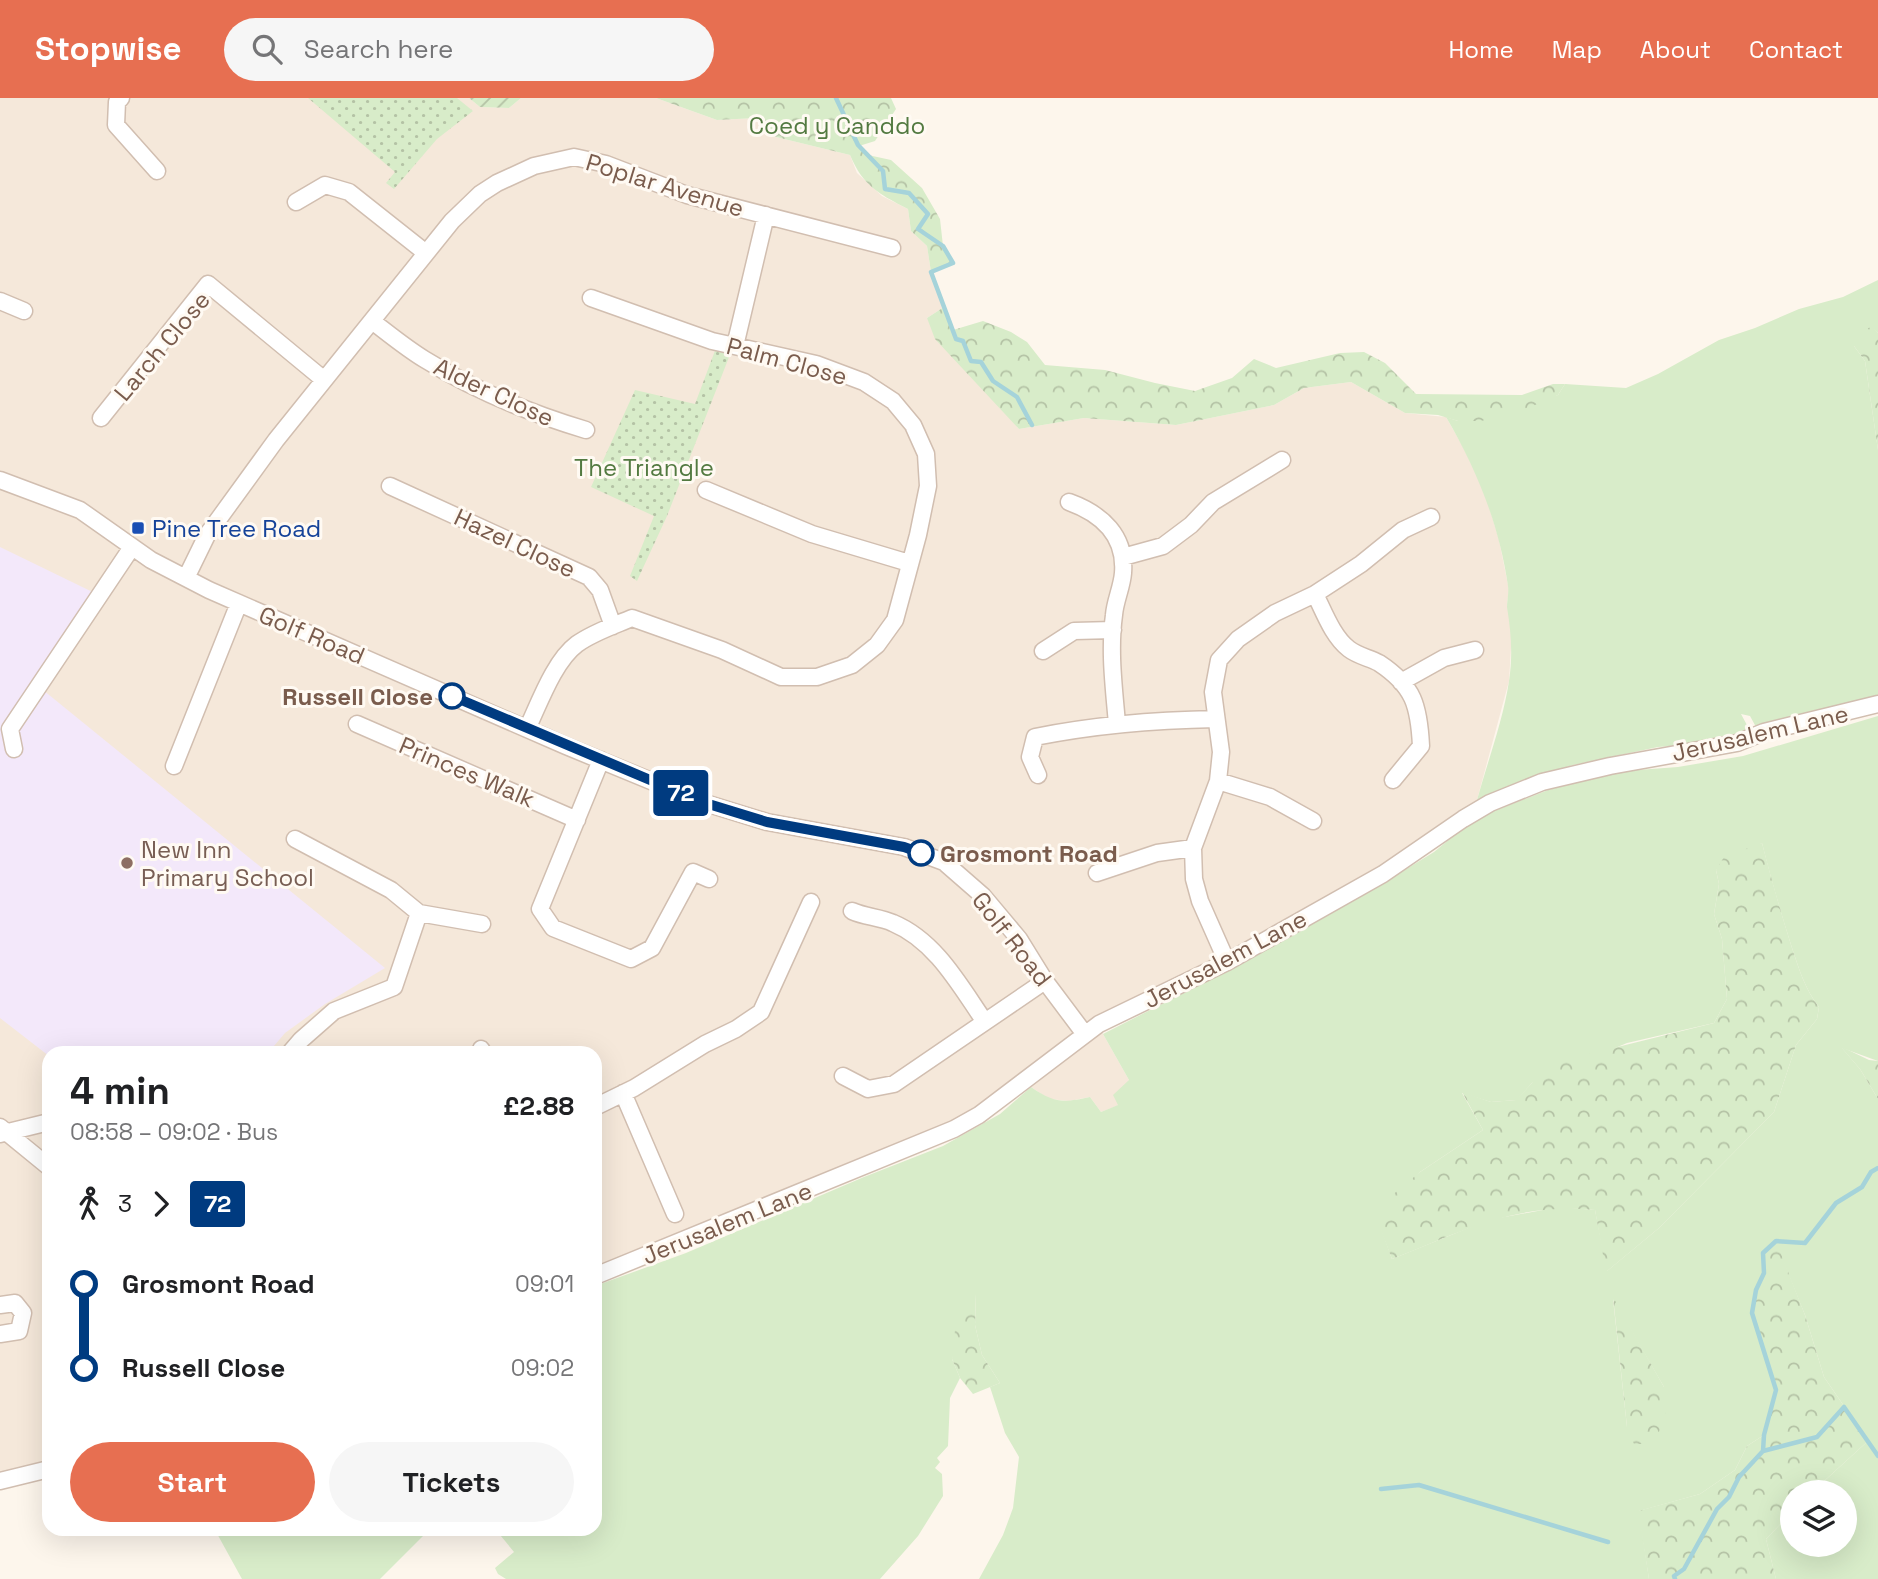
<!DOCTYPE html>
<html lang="en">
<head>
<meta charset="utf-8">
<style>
  :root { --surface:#fff; --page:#f6f6f6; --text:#202124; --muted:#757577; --accent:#e76f51 }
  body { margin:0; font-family:"Space Grotesk",sans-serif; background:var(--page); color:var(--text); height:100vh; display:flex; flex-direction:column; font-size:26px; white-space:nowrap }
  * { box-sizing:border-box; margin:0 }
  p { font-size:23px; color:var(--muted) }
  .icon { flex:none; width:38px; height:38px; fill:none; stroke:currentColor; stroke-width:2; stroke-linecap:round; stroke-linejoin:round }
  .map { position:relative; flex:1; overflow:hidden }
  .panel { position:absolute; left:42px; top:948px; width:560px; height:490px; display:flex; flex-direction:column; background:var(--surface); border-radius:21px; box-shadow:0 7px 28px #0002 }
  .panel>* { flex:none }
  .badge { padding:0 14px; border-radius:5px; font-size:24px; line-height:46px }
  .buttons { position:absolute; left:1780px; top:1382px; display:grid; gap:14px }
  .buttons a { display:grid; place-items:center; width:77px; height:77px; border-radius:50%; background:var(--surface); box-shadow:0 7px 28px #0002; font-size:35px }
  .map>.badge { position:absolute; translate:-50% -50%; box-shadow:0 0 0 4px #fff }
  .legs { display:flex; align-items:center; gap:10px; height:77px; padding:0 28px; font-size:23px }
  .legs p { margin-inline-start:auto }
  .overview { display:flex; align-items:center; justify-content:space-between; height:119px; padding:0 28px }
  h1 { font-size:38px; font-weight:800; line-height:52px }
  .cta { display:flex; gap:14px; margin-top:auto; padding:14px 28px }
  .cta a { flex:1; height:80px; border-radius:42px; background:var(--accent); color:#fff; font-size:28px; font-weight:800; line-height:80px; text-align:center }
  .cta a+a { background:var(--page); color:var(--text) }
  ul { padding:0 28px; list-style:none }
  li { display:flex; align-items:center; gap:24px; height:84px; font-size:26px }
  li i { display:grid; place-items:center; width:10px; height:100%; margin:0 9px; background:currentColor }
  li i::after { content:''; width:18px; height:18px; margin:-9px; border:5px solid; border-radius:50%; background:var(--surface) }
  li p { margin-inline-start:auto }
  li:first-child i { background:linear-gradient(#0000 50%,currentColor 0) }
  li:last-child i { background:linear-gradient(currentColor 50%,#0000 0) }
  header { display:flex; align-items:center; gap:42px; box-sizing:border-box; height:98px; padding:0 35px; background:var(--accent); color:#fff }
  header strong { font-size:33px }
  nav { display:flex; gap:38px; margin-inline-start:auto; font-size:24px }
  .search { width:490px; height:63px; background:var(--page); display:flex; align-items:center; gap:18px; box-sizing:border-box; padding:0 24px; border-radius:38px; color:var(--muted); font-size:26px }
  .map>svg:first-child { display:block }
  .residential { fill:#f5e8da }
  .education { fill:#f3e8fa }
  .grass { fill:#d8ecc9; fill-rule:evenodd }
  .forest { fill:url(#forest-crowns) }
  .park { fill:url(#park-dots) }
  .garden { fill:url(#garden-furrows) }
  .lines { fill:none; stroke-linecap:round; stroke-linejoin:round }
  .stream { stroke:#a5d3da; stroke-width:4.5 }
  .street-casing { stroke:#d1beb0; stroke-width:19 }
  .street { stroke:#fff; stroke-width:16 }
  .line-1-casing { stroke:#fff; stroke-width:16 }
  .line-1 { stroke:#003b80; stroke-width:10 }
  .transit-dot { fill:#1a4fb4; stroke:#fffaf3; stroke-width:2.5 }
  .stop-1-dot { fill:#fff; stroke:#003b80; stroke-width:3.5 }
  .education-dot { fill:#8d6e63; stroke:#fffaf3; stroke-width:2.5 }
  .labels { text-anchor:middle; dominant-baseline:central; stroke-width:6; stroke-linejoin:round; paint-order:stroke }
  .park-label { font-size:24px; fill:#537a41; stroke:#fffaf3 }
  .street-label { font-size:24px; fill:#7a5c4d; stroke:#fffaf3 }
  .transit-label { font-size:24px; fill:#164399; stroke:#fffaf3; text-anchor:start }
  .stop-label { font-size:24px; font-weight:bold; fill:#7a5c4d; stroke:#fffaf3; text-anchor:end }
  .education-label { font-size:24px; fill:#785e54; stroke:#fffaf3; text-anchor:start }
</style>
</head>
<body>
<header>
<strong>Stopwise</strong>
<div class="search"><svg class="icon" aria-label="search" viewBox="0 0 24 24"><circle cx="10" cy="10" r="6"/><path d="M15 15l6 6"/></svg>Search here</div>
<nav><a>Home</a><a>Map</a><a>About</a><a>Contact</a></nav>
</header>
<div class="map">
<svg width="1878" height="1481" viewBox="0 0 1878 1481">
  <defs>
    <pattern id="forest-crowns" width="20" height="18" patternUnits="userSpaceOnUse" patternTransform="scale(1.75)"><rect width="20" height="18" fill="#d8ecc9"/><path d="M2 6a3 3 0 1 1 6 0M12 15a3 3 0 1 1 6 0" fill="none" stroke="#b4c2a5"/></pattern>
    <pattern id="park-dots" width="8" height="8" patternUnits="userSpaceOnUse" patternTransform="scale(1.75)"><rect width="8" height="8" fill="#d8ecc9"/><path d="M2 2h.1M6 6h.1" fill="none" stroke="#b4c2a5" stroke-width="1.8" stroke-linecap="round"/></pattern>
    <pattern id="garden-furrows" width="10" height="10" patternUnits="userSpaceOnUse" patternTransform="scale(1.75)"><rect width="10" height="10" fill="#d8ecc9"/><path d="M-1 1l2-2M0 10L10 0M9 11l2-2" fill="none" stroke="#b4c2a5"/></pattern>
  </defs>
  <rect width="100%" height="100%" fill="#fdf6ec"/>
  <path class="residential" d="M 0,0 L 469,0 L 480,9 L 509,10 L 521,0 L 656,0 L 717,22 L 757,20 L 776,39 L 850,57 L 857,75 L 882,98 L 908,111 L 911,133 L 927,148 L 931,174 L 944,209 L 927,220 L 1019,331 L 1084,320 L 1176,327 L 1274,307 L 1304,290 L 1351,284 L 1405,315 L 1446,319 L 1463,349 L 1485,395 L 1499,442 L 1509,492 L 1507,505 L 1512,534 L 1509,583 L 1477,702 L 1463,721 L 1439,739 L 1099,926 L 1103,936 L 1129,982 L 1119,1007 L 1101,1014 L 1090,999 L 1069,1003 L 1049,1001 L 1031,989 L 979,1017 L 595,1178 L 595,956 L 49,956 L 49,1371 L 0,1383 Z"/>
  <path class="education" d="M 0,449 L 107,501 L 43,592 L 385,870 L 325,906 L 285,935 L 268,955 L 49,956 L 49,958 L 0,920 Z"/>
  <path class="grass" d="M 1878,182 L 1878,235 L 1872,230 L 1854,248 L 1865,263 L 1878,352 L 1878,600 L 1756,629 L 1750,618 L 1741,616 L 1748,629 L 1747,636 L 1709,645 L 1658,649 L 1573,667 L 1518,684 L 1477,702 C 1488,662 1503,623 1509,583 C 1513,557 1511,534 1507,509 C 1507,502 1509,495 1508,488 C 1499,426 1477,372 1446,319 L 1458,323 L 1558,297 L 1565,286 L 1626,290 L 1658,276 L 1719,242 L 1755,230 L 1799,211 L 1843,199 Z
    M 1878,618 L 1878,963 L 1842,950 L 1860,971 L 1878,1001 L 1878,1481 L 1776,1481 L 1766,1441 L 1792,1414 L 1792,1447 L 1844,1447 L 1844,1395 L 1811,1395 L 1868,1343 L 1824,1279 L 1805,1217 L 1775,1143 L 1763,1156 L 1764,1175 L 1756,1192 L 1752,1215 L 1776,1292 L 1764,1337 L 1747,1348 L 1735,1372 L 1700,1396 L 1639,1413 L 1649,1481 L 979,1481 L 1003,1437 L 1013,1410 L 1019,1359 L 1005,1335 L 990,1289 L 1000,1285 L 982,1257 L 975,1227 L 976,1196 L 952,1261 L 960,1280 L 950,1300 L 948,1348 L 937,1360 L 940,1364 L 935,1370 L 942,1376 L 943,1398 L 918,1438 L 880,1481 L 506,1481 L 498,1476 L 495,1470 L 514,1454 L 496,1432 L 595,1432 L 595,1188 L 686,1155 L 864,1079 L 943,1048 L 1000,1016 L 1031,989 C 1054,1005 1063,1005 1090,999 L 1101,1014 L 1118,1007 L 1113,997 L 1129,982 L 1103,936 L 1213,880 L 1382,786 L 1434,754 L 1474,721 L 1548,692 L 1624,673 L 1678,669 L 1743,658 ZM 1762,745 C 1771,781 1781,815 1792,850 C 1799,871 1805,891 1819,909 L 1817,921 L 1796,947 L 1774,1014 L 1659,1130 L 1607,1173 L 1595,1112 L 1559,1109 L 1488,1122 L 1392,1161 L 1378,1122 L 1420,1074 L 1483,1032 L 1462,995 L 1491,1004 L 1517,1002 L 1532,985 L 1627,945 L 1714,925 L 1727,901 L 1722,841 L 1714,816 L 1719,786 L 1716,772 ZM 1613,1201 L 1664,1289 L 1627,1329 Z
    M 215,1432 L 422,1432 L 425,1436 L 380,1481 L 242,1481 Z"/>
  <path class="forest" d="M 656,0 L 891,0 L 896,11 L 875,43 L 859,48 L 868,57 L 891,62 L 922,90 L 940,121 L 943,148 L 953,165 L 931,174 L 927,148 L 911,133 L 908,111 C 879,96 863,88 850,57 L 776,39 L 757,20 L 717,22 Z
    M 944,209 L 953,232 L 983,223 L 1011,234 L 1027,244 L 1045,267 L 1105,272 L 1155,285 L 1195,293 L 1232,280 L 1254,261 L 1276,270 L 1340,255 L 1364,254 L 1385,265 L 1416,296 L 1522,297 L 1553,286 L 1565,286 L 1558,297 L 1521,313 L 1481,323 L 1458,323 L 1438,317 L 1405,315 L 1351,284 L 1304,290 L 1274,307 L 1176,327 L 1084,320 L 1019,331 L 935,241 L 927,220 Z
    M 1872,229 L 1878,235 L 1878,352 L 1865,263 L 1854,248 L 1854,240 L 1861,232 Z
    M 1762,745 C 1771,780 1781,815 1792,850 C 1799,871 1805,891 1819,909 L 1817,921 L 1796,947 L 1774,1014 L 1659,1130 L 1606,1174 L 1595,1112 C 1516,1104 1463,1133 1392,1161 L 1377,1122 L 1384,1104 L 1420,1074 L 1483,1032 L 1462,994 L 1491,1004 L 1516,1002 L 1532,985 L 1557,964 L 1714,925 L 1727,901 L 1722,841 L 1714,816 L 1719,786 L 1716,772 L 1724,759 Z
    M 1840,948 L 1869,962 L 1878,963 L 1878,1001 L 1860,971 Z
    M 1776,1143 L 1805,1217 L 1824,1279 L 1868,1343 L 1811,1395 L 1792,1395 L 1792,1414 L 1766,1441 L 1776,1481 L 1649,1481 L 1638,1413 L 1700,1396 L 1735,1372 L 1747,1348 L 1764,1337 L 1776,1292 L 1752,1215 L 1756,1192 L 1764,1175 L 1763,1155 Z
    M 976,1194 L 975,1227 L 982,1257 L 1000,1285 L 973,1296 L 960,1280 L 952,1261 L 955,1232 L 961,1212 Z
    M 1613,1199 L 1664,1289 L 1666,1313 L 1657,1340 L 1647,1346 L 1634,1346 L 1627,1329 Z"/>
  <path class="park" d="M 308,0 L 457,0 L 473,13 L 437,41 L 394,91 L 386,85 L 395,74 Z
    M 716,250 L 731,254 L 667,418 L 637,483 L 630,478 L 654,418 L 591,389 L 635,292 L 695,306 Z"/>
  <path class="garden" d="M 469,0 L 521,0 L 509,10 L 480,9 Z"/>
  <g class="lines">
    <path class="stream" d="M 836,0 L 858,47 L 883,73 L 885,91 L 909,95 L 928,116 L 918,131 L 943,148 L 953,165 L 931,174 L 956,241 L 963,243 L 971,263 L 981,264 L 993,283 L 1017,299 L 1032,327
      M 1763,1353 L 1817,1339 L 1844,1309 L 1878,1358
      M 1381,1391 L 1419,1387 L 1608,1444
      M 1675,1481 L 1674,1478 L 1684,1471 L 1717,1411 L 1729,1399 L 1739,1379 L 1763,1353 L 1764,1337 L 1776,1292 L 1752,1215 L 1756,1192 L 1764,1175 L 1763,1155 L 1776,1143 L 1805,1145 L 1836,1105 L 1862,1089 L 1871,1074 L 1878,1070"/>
    <g class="street-casing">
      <path id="street" d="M 121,0 L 117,4 L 116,27 L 157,73
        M 296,104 L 325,87 L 349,94 L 426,155
        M 0,203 L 24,213
        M 372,223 C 389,236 406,250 424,261 C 474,292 529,315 586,332
        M 735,248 L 766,117
        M 101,320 L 208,186 L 323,281
        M 0,382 L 80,412 L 151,462 L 209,492 L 566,648 L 702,704 L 767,724 L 904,749 L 944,764 L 983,798 L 1019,841 L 1045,883 L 1084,935
        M 390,388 L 589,479 L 600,492 L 613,528
        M 706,392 L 812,436 L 909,465
        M 1069,404 C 1102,416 1126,438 1123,475 C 1122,489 1115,503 1114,517 C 1109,553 1114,590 1117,626
        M 1123,459 L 1163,448 L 1191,427 L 1213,404 L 1282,362
        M 186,480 L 207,437 L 276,342 L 452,123 L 480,96 L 497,85 L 534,68 L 574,59 L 606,66 L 687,97 L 892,150
        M 1315,496 C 1324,514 1333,539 1349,551 C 1358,558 1370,560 1379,565 C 1414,588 1419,608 1421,648 L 1393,682
        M 1043,553 L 1074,533 L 1113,532
        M 1401,584 L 1444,560 L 1475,552
        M 357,626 L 577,722
        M 527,631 C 539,606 554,563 577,546 C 594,534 613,528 632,520 L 722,552 L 781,579 L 817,579 L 852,567 L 877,547 L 895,522 L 918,437 L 928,388 L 926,356 L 913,327 L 893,303 L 864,284 L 816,266 L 712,243 L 591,200
        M 14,651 L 10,631 L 132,449
        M 601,662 L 540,811 L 553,830 L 631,861 L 652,850 L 693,774 L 709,781
        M 174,668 L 239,505
        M 1038,677 L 1030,659 L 1035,639 C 1095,627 1155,622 1216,621
        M 1218,683 L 1270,699 L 1313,723
        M 295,741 L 391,792 L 419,815 L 482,826
        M 1097,775 L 1157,755 L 1193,750
        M 852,813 C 865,819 880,819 893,825 C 936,843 960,888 985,924
        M 1227,864 L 1200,803 L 1194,781 L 1193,750 L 1218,683 L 1221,654 L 1213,594 L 1219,562 L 1238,541 L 1275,515 L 1315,496 L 1361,466 L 1403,432 L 1431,419
        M 481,951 L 484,956
        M 289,956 L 301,942 L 334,913 L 394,889 L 419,815
        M 843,978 L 868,991 L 894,986 L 1045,883
        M 623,995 L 675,1116
        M 595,1009 L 634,990 L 705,946 L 736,931 L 761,914 L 811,804
        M 0,1029 L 49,1069
        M 0,1036 L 49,1024
        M 595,1178 L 954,1031 L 979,1017 L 1099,926 L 1227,864 L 1383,776 L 1463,721 L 1490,705 L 1542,684 L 1610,668 L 1737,645 L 1764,634 L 1878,606
        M 0,1207 L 15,1205 L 23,1215 L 19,1233 L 0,1236
        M 0,1383 L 49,1371"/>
    </g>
    <use href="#street" class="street"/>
  </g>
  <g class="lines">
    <g class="line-1-casing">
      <path id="line-1" d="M 452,598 L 702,704 L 767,724 L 904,749 L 921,755"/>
    </g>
    <use href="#line-1" class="line-1"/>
  </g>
  <rect class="transit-dot" x="131" y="423" width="14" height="14" rx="3.5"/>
  <g class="stop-1-dot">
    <circle cx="452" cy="598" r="12"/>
    <circle cx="921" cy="755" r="12"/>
  </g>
  <circle class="education-dot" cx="127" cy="765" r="7"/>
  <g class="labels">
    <g class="park-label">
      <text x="837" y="27">Coed y Canddo</text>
      <text x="644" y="369">The Triangle</text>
    </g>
    <g class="street-label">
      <text transform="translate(665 87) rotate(17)">Poplar Avenue</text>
      <text transform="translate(162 248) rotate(-50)">Larch Close</text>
      <text transform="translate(787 263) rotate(15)">Palm Close</text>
      <text transform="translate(494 294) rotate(25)">Alder Close</text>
      <text transform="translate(515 445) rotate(25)">Hazel Close</text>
      <text transform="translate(312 537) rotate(23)">Golf Road</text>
      <text transform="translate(1760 635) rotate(-13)">Jerusalem Lane</text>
      <text transform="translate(467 674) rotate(23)">Princes Walk</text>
      <text transform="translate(1012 841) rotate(52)">Golf Road</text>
      <text transform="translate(1225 861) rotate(-28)">Jerusalem Lane</text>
      <text transform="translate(727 1125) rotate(-22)">Jerusalem Lane</text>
    </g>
    <g class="transit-label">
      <text x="152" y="430">Pine Tree Road</text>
    </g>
    <g class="stop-label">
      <text x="433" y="598">Russell Close</text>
      <text x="940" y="755" text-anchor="start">Grosmont Road</text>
    </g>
    <g class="education-label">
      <text x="141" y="751">New Inn<tspan x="141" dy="28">Primary School</tspan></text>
    </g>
  </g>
</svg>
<div class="buttons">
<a><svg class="icon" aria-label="layers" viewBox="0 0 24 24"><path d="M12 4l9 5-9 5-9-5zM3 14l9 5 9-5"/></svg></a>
</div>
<b class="badge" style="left:681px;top:695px;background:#003b80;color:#fff">72</b>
<section class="panel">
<div class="overview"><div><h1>4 min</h1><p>08:58 – 09:02 · Bus</p></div><b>£2.88</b></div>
<div class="legs"><svg class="icon" aria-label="walk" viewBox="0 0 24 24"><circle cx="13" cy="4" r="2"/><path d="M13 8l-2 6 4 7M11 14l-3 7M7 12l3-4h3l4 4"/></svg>3<svg class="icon" aria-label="forward" viewBox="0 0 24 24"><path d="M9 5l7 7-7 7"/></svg><b class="badge" style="background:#003b80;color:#fff">72</b></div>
<ul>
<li><i style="color:#003b80"></i><b>Grosmont Road</b><p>09:01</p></li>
<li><i style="color:#003b80"></i><b>Russell Close</b><p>09:02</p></li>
</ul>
<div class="cta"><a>Start</a><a>Tickets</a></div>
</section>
</div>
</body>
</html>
